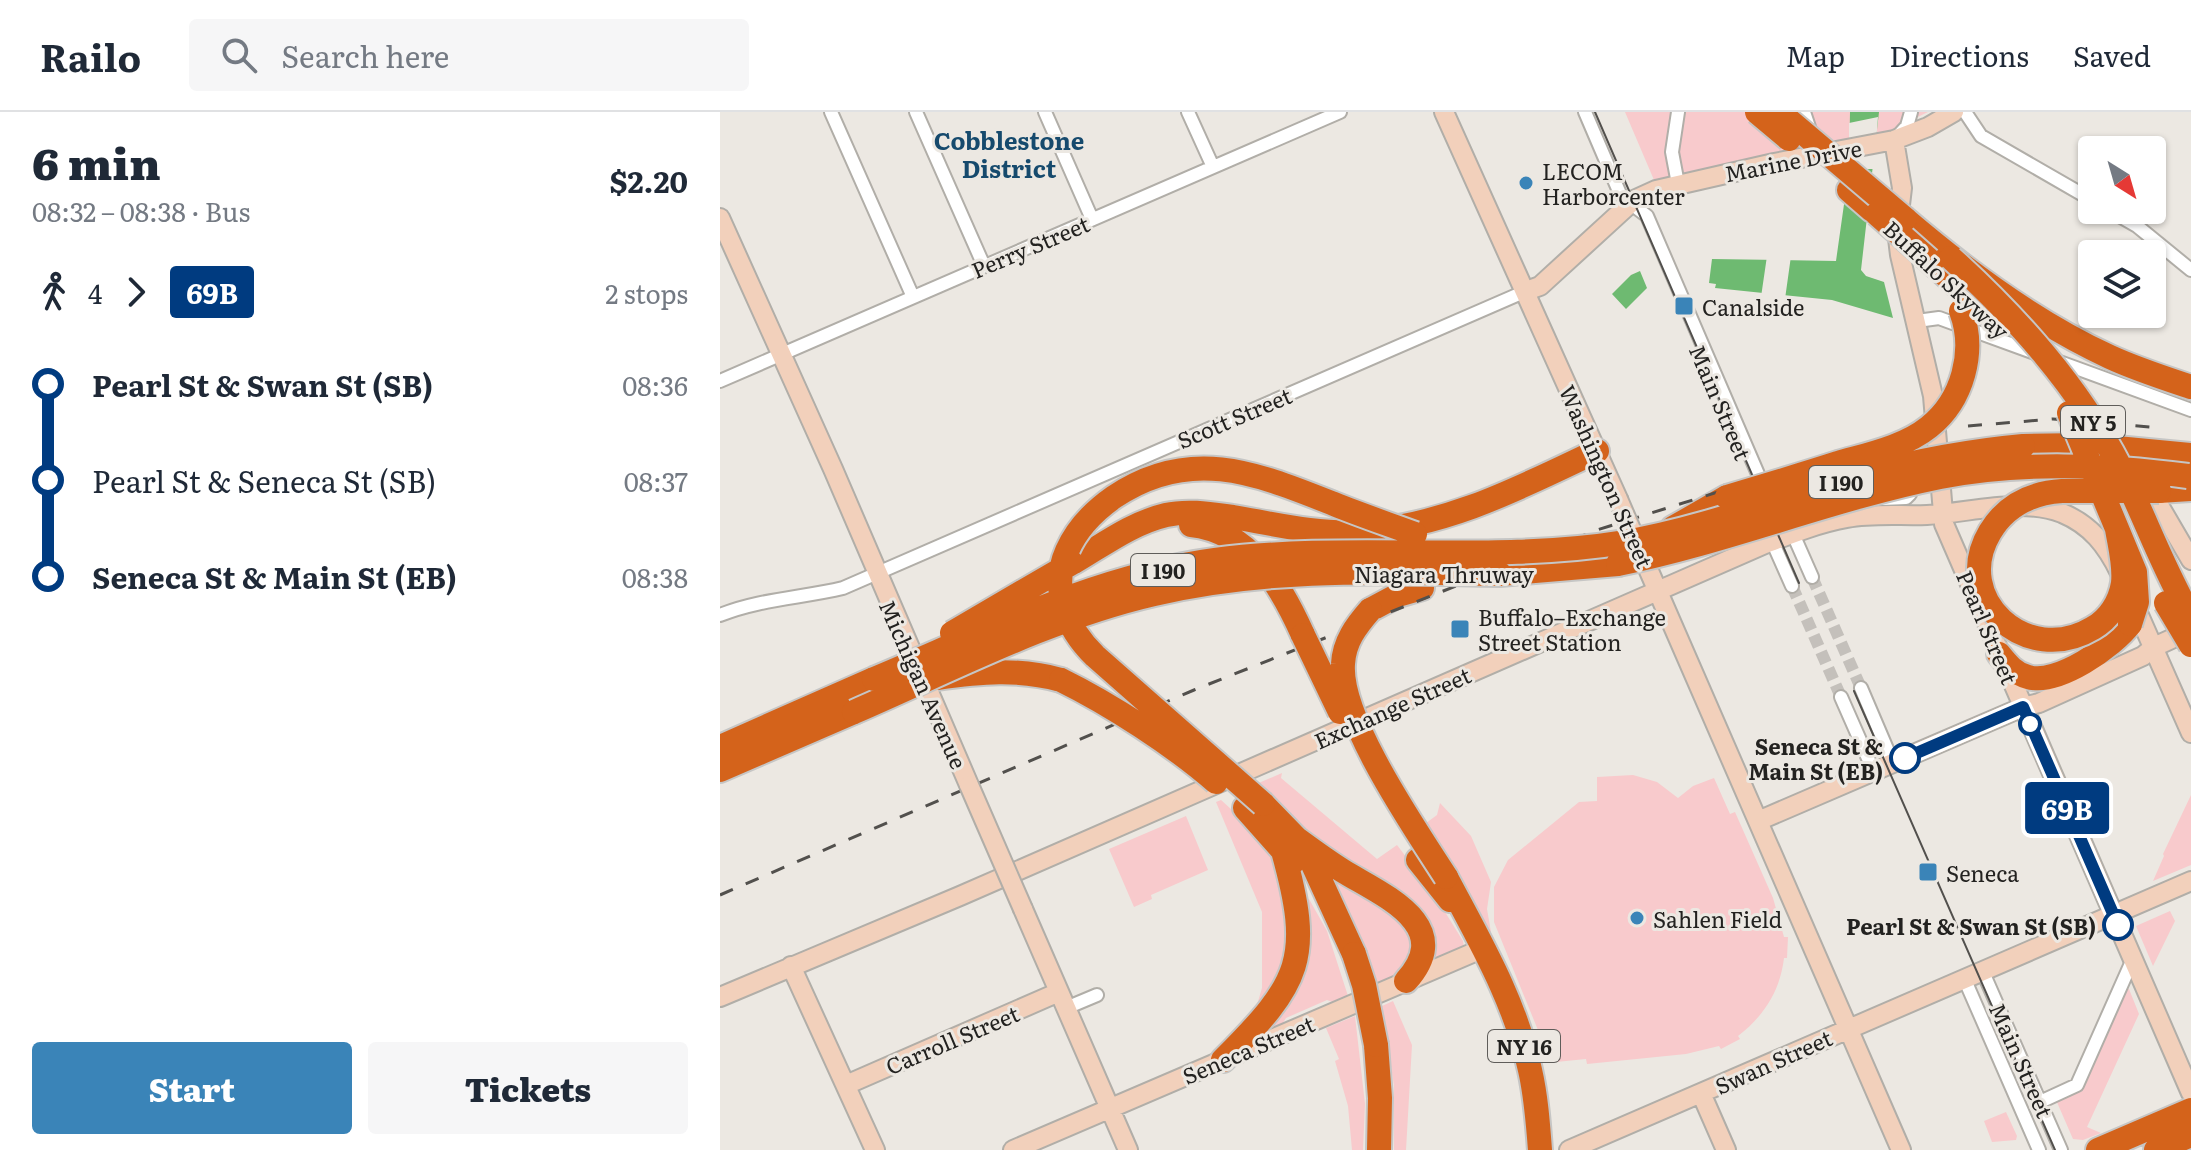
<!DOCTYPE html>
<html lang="en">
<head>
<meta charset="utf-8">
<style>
  :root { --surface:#fff; --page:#f6f6f7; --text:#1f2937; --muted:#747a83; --line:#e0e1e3; --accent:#3a84b8 }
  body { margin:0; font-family:Literata,serif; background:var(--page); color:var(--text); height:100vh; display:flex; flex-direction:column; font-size:30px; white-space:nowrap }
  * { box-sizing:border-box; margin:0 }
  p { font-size:26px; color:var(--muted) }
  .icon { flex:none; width:44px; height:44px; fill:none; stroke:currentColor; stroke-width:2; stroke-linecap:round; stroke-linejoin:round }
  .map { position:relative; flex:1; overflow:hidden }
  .drawer { display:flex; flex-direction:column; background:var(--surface); width:720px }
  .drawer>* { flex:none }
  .badge { padding:0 16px; border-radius:6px; font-size:28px; line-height:52px }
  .needle { width:52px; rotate:143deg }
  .controls { position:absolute; left:1358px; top:24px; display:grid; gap:16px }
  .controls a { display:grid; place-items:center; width:88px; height:88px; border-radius:8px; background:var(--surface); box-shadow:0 2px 6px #0004; font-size:40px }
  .map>.badge { position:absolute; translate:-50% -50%; box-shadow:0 0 0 4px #fff }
  .legs { display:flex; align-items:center; gap:12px; height:88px; padding:0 32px; font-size:26px }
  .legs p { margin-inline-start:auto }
  .head { display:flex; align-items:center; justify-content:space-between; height:136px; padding:0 32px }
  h1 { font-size:44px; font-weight:800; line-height:60px }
  .primary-button { display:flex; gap:16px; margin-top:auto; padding:16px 32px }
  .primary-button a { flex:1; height:92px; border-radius:8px; background:var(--accent); color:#fff; font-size:32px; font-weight:800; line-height:92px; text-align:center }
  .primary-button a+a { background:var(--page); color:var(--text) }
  ul { padding:0 32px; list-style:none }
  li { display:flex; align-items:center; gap:28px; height:96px; font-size:30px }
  li i { display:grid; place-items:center; width:12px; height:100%; margin:0 10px; background:currentColor }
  li i::after { content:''; width:20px; height:20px; margin:-10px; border:6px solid; border-radius:50%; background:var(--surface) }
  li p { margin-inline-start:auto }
  li:first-child i { background:linear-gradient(#0000 50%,currentColor 0) }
  li:last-child i { background:linear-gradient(currentColor 50%,#0000 0) }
  header { display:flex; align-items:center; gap:48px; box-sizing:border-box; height:112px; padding:0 40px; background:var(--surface); border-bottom:2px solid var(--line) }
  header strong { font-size:38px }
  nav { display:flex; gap:44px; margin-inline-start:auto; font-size:28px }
  .search { width:560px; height:72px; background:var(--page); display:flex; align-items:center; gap:20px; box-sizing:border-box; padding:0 28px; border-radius:8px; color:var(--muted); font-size:30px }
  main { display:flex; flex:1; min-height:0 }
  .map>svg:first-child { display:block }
  .green { fill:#f8cacc }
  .water { fill:#6eba71 }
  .pier { fill:#ece8e2 }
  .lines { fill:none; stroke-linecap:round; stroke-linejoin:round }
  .street-tunnel { stroke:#c4c0bb; stroke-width:12; stroke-dasharray:12 6; stroke-linecap:butt }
  .street-casing { stroke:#b1aea8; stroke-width:16 }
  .secondary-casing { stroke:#b1aea8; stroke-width:22 }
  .highway-casing { stroke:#c6c6c5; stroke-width:28 }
  .street { stroke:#fff; stroke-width:12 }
  .secondary { stroke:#f2d0bb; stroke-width:18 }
  .highway { stroke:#d4631b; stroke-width:24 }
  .tram { stroke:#52504d; stroke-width:2 }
  .rail { stroke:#52504d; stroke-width:3; stroke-dasharray:14 14; stroke-linecap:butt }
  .secondary-bridge-casing { stroke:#b1aea8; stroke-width:22; stroke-linecap:butt }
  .highway-bridge-casing { stroke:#c6c6c5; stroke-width:28; stroke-linecap:butt }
  .secondary-bridge { stroke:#f2d0bb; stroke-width:18 }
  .highway-bridge { stroke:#d4631b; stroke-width:24 }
  .line-1-casing { stroke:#fff; stroke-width:18 }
  .line-1 { stroke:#003b80; stroke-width:12 }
  .poi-dot { fill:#3a84b8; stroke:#ece8e2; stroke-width:3 }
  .stop-1-dot { fill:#fff; stroke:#003b80; stroke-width:4 }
  .labels { text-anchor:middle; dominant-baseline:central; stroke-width:6; stroke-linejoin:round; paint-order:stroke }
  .shield { fill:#ece8e2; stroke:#5f5d5a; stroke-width:2 }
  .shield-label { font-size:20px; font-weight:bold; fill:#232220 }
  .street-label { font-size:22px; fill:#232220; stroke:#ece8e2 }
  .poi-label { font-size:22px; fill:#232220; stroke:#ece8e2; text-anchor:start }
  .stop-label { font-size:22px; font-weight:bold; fill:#232220; stroke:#ece8e2; text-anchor:end }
  .neighbourhood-label { font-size:24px; font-weight:bold; fill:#164a6d; stroke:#ece8e2 }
</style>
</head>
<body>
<header>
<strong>Railo</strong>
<div class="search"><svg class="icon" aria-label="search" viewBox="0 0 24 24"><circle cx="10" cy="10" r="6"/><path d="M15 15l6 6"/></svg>Search here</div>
<nav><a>Map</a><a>Directions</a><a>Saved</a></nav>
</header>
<main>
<section class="drawer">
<div class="head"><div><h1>6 min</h1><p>08:32 – 08:38 · Bus</p></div><b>$2.20</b></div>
<div class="legs"><svg class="icon" aria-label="walk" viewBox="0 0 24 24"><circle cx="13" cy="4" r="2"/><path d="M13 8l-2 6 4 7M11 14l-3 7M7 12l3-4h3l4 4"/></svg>4<svg class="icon" aria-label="forward" viewBox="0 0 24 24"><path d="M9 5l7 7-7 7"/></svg><b class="badge" style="background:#003b80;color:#fff">69B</b><p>2 stops</p></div>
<ul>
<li><i style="color:#003b80"></i><b>Pearl St &amp; Swan St (SB)</b><p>08:36</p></li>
<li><i style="color:#003b80"></i><span>Pearl St &amp; Seneca St (SB)</span><p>08:37</p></li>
<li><i style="color:#003b80"></i><b>Seneca St &amp; Main St (EB)</b><p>08:38</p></li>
</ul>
<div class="primary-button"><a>Start</a><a>Tickets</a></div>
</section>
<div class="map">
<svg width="1471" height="1038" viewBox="0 0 1471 1038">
  <rect width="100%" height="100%" fill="#ece8e2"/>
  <path class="green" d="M 905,0 L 1208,0 L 1169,19 L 934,68 Z
    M 562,661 L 561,666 L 657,747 L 677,733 L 712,779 L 743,829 L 744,835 L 712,849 L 710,845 L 713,831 L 534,673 Z
    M 913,663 L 937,670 L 958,686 L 973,674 L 994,666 L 1010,702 L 1015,700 L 1053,786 L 1064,825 L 1068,825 L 1067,846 L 1064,846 C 1060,879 1044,904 1018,924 L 1020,927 L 1001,937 L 999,934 L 966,942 L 867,952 L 866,947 L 836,950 L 834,930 L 822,928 L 774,810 L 774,775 L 788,748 L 859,690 L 877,689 L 877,665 Z
    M 1471,683 L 1471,753 L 1433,769 L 1444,744 L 1443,742 Z
    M 501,688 L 532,716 L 547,735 L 566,773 L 568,853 L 536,896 L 542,876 L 542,800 L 496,690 Z
    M 720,691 L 751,724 L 771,770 L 767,797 L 771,820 L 769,821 L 702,714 L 717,703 Z
    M 466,704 L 488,758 L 431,783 L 432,787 L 414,795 L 389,737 Z
    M 614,764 L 675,798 L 696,829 L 684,860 L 655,874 L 609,768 Z
    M 589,787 L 607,819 L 628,884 L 615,891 L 607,888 L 566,906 L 561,914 L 548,919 L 545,915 L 583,789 Z
    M 1450,799 L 1455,809 L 1433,854 L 1416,814 Z
    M 1405,877 L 1409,877 L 1419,902 L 1367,1015 L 1381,1021 L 1363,1028 L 1353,1027 L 1336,988 L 1360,977 Z
    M 673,889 L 692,933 L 686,1038 L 674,1038 L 674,974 L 662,894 Z
    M 635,904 L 645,992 L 643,1038 L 632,1038 L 628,994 L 615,949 L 619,947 L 606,916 Z
    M 1286,1000 L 1297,1024 L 1296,1028 L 1272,1030 L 1264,1009 Z"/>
  <path class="water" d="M 1130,0 L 1159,0 L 1141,158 L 1146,164 L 1164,170 L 1173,206 L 1112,188 L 995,176 L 996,172 L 989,171 L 992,147 L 1116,149 L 1129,57 Z
    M 920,159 L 927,176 L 906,197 L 892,182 L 911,163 Z"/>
  <path class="pier" d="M 1158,5 L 1154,57 L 1129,57 L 1129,11 Z
    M 1047,144 L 1071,144 L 1065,187 L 1041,185 Z"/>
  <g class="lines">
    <path class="street-tunnel" d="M 1092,465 L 1141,576
      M 1072,474 L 1121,585"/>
    <g class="street-casing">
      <path id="street" d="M 111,0 L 193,185
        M 196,0 L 264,154
        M 325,0 L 372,107
        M 468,0 L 493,55
        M 865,0 L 901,84 L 927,104 L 1044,376
        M 958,0 L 952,40 L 958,72
        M 1084,0 L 1091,21
        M 1245,0 L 1261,24 L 1372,88
        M 1176,26 L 1187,14 L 1191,0
        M 1389,98 L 1417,114 L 1471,158
        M 1197,209 L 1219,206 L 1471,298
        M 0,269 L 620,0
        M 1161,387 L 1186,386 L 1190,382 L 1187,371
        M 1073,422 L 1092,465
        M 1052,429 L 1072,474
        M 0,503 C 40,487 81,486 123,476 L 806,179
        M 1141,576 L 1173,651
        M 1121,585 L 1154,660
        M 1262,858 L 1341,1038
        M 1244,866 L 1319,1038
        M 346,896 L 377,883
        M 1320,990 L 1357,973 L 1413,847"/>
    </g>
    <g class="secondary-casing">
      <path id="secondary" d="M 724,0 L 898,387
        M 1174,28 L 1182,76 L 1177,118 L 1180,143 L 1213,284 L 1224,412 L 1471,981
        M 0,106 L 113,357 L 249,673
        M 806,179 L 820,174 L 914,88 L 936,78 L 1054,51 L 1174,28 L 1208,15 L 1234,0
        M 1420,373 L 1440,395 L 1471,448
        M 919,436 L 1181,1038
        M 1414,492 L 1471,621
        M 1038,709 L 1303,595 L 1319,591 L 1423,544 L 1434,535 L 1471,518
        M 303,797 L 408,1038
        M 71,854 L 155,1038
        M 0,885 L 240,784 L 1045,432 C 1071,422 1099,411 1127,406 C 1153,401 1181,404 1207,403 C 1250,401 1299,385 1342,401 C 1371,413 1387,434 1400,461
        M 126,973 L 339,880
        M 981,981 L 1006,1038
        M 293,1038 L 764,836
        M 849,1038 L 1471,769"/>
    </g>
    <g class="highway-casing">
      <path id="highway" d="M 1129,78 L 1152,98
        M 1185,107 C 1247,160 1316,211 1390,245 C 1416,257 1444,266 1471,275
        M 1209,148 L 1271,204
        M 1303,334 L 1365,333 L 1471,343
        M 1439,379 L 1471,377
        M 471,413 C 530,419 561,474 583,523
        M 953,416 L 1007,385
        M 354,450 C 383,433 412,411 446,403 C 468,398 491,402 513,405 C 554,412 599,423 641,420 C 729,413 799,376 877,339
        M 780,462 L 898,452
        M 650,498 L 678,483 L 702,476
        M 1279,542 C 1287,552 1295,562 1308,565 C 1337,574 1394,534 1410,512
        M 217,566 C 259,560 299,556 341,568
        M 0,635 L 154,567
        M 0,658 L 134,600
        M 543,692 L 577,727 L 590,746 L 634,842
        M 525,696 L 573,750
        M 577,727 C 592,738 607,749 623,759 C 662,783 737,813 686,869
        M 698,748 L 730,788
        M 726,765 C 759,828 795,888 810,958 C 816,984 818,1011 820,1038
        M 656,933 L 660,986 L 659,1038
        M 503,948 C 581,870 593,847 563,739
        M 1378,1038 L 1471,998
        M 1436,1038 L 1471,1023"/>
    </g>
    <use href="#street" class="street"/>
    <use href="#secondary" class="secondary"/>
    <use href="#highway" class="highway"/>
    <path class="tram" d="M 875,0 L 1079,471
      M 1134,579 L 1335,1038"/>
    <path class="rail" d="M 1248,314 L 1333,307 L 1441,316
      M 0,783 L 474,578 L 877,418 L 1014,375"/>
    <g class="secondary-bridge-casing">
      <path id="secondary-bridge" d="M 898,387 L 919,436
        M 249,673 L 303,797"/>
    </g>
    <g class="highway-bridge-casing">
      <path id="highway-bridge" d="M 1037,0 L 1069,27
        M 1059,0 L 1185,107
        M 1157,102 L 1209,148
        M 1231,146 C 1298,207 1358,274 1400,355 C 1425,405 1443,457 1471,505
        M 1349,301 L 1415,460 L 1417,490 L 1410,512
        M 1007,385 C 1044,374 1081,363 1118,351 C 1149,342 1184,335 1209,315 C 1243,288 1256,239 1241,199
        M 1397,417 C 1400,435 1405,453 1403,471 C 1400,490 1389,507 1373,516 C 1307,556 1230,487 1270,420 C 1286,393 1312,381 1342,379 L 1439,379
        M 898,452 C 1007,430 1111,387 1220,365 C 1302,349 1386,353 1468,364
        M 1446,491 L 1471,533
        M 650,498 C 636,514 624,530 623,552 C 619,607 696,718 726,765
        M 232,521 L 352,451
        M 583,523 L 620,600
        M 154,567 C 264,521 375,464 495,448 C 631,430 769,452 905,430 C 986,416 1064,385 1143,363 C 1196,349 1248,339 1303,334
        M 341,568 C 390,592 455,634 496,670
        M 134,600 C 231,558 330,506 434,482 C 547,455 665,460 780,462
        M 543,692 L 375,544 C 347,517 330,477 347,439 C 357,416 374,399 394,385 C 471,333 538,362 614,392 C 641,403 668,412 695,422
        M 634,842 L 644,873 L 656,933"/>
    </g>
    <use href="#secondary-bridge" class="secondary-bridge"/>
    <use href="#highway-bridge" class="highway-bridge"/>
  </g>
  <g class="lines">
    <g class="line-1-casing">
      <path id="line-1" d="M 1185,646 L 1303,595 L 1398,813"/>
    </g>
    <use href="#line-1" class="line-1"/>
  </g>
  <g class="poi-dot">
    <circle cx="806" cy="71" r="8"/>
    <rect x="954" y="184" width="20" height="20" rx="4"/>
    <rect x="730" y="507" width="20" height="20" rx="4"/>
    <rect x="1198" y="750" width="20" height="20" rx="4"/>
    <circle cx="917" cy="806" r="8"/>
  </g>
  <g class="stop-1-dot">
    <circle cx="1310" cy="612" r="10"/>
    <circle cx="1185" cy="646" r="14"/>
    <circle cx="1398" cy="813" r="14"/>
  </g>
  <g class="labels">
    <g class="shield">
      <rect x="1341" y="294" width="64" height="32" rx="6"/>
      <rect x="1089" y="354" width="64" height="32" rx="6"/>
      <rect x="411" y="442" width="64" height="32" rx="6"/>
      <rect x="768" y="918" width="72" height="32" rx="6"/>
    </g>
    <g class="shield-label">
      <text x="1373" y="310">NY 5</text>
      <text x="1121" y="370">I 190</text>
      <text x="443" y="458">I 190</text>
      <text x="804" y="934">NY 16</text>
    </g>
    <g class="street-label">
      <text transform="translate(1073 48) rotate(-11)">Marine Drive</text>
      <text transform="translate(310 134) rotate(-23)">Perry Street</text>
      <text transform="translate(1227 167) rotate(43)">Buffalo Skyway</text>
      <text transform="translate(1001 290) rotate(67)">Main Street</text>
      <text transform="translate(514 305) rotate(-23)">Scott Street</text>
      <text transform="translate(887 364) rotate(66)">Washington Street</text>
      <text x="724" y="461">Niagara Thruway</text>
      <text transform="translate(1268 515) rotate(67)">Pearl Street</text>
      <text transform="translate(204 572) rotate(66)">Michigan Avenue</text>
      <text transform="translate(672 595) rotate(-24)">Exchange Street</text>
      <text transform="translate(232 927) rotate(-23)">Carroll Street</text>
      <text transform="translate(528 937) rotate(-23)">Seneca Street</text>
      <text transform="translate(1302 948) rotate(66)">Main Street</text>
      <text transform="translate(1053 949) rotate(-24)">Swan Street</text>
    </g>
    <g class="poi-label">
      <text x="822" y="58">LECOM<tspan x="822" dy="25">Harborcenter</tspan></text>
      <text x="982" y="194">Canalside</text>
      <text x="758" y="504">Buffalo–Exchange<tspan x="758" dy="25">Street Station</tspan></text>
      <text x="1226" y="760">Seneca</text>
      <text x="933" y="806">Sahlen Field</text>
    </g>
    <g class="stop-label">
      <text x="1163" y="633">Seneca St &amp;<tspan x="1163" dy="25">Main St (EB)</tspan></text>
      <text x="1376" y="813">Pearl St &amp; Swan St (SB)</text>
    </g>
    <g class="neighbourhood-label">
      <text x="289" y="27">Cobblestone<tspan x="289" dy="28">District</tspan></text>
    </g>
  </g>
</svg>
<div class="controls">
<a><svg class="needle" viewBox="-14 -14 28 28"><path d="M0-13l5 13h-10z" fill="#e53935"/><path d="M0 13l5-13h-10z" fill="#747a83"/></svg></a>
<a><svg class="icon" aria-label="layers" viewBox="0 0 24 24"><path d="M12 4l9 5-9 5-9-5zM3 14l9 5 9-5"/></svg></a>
</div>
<b class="badge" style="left:1347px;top:696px;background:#003b80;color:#fff">69B</b>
</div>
</main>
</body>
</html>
